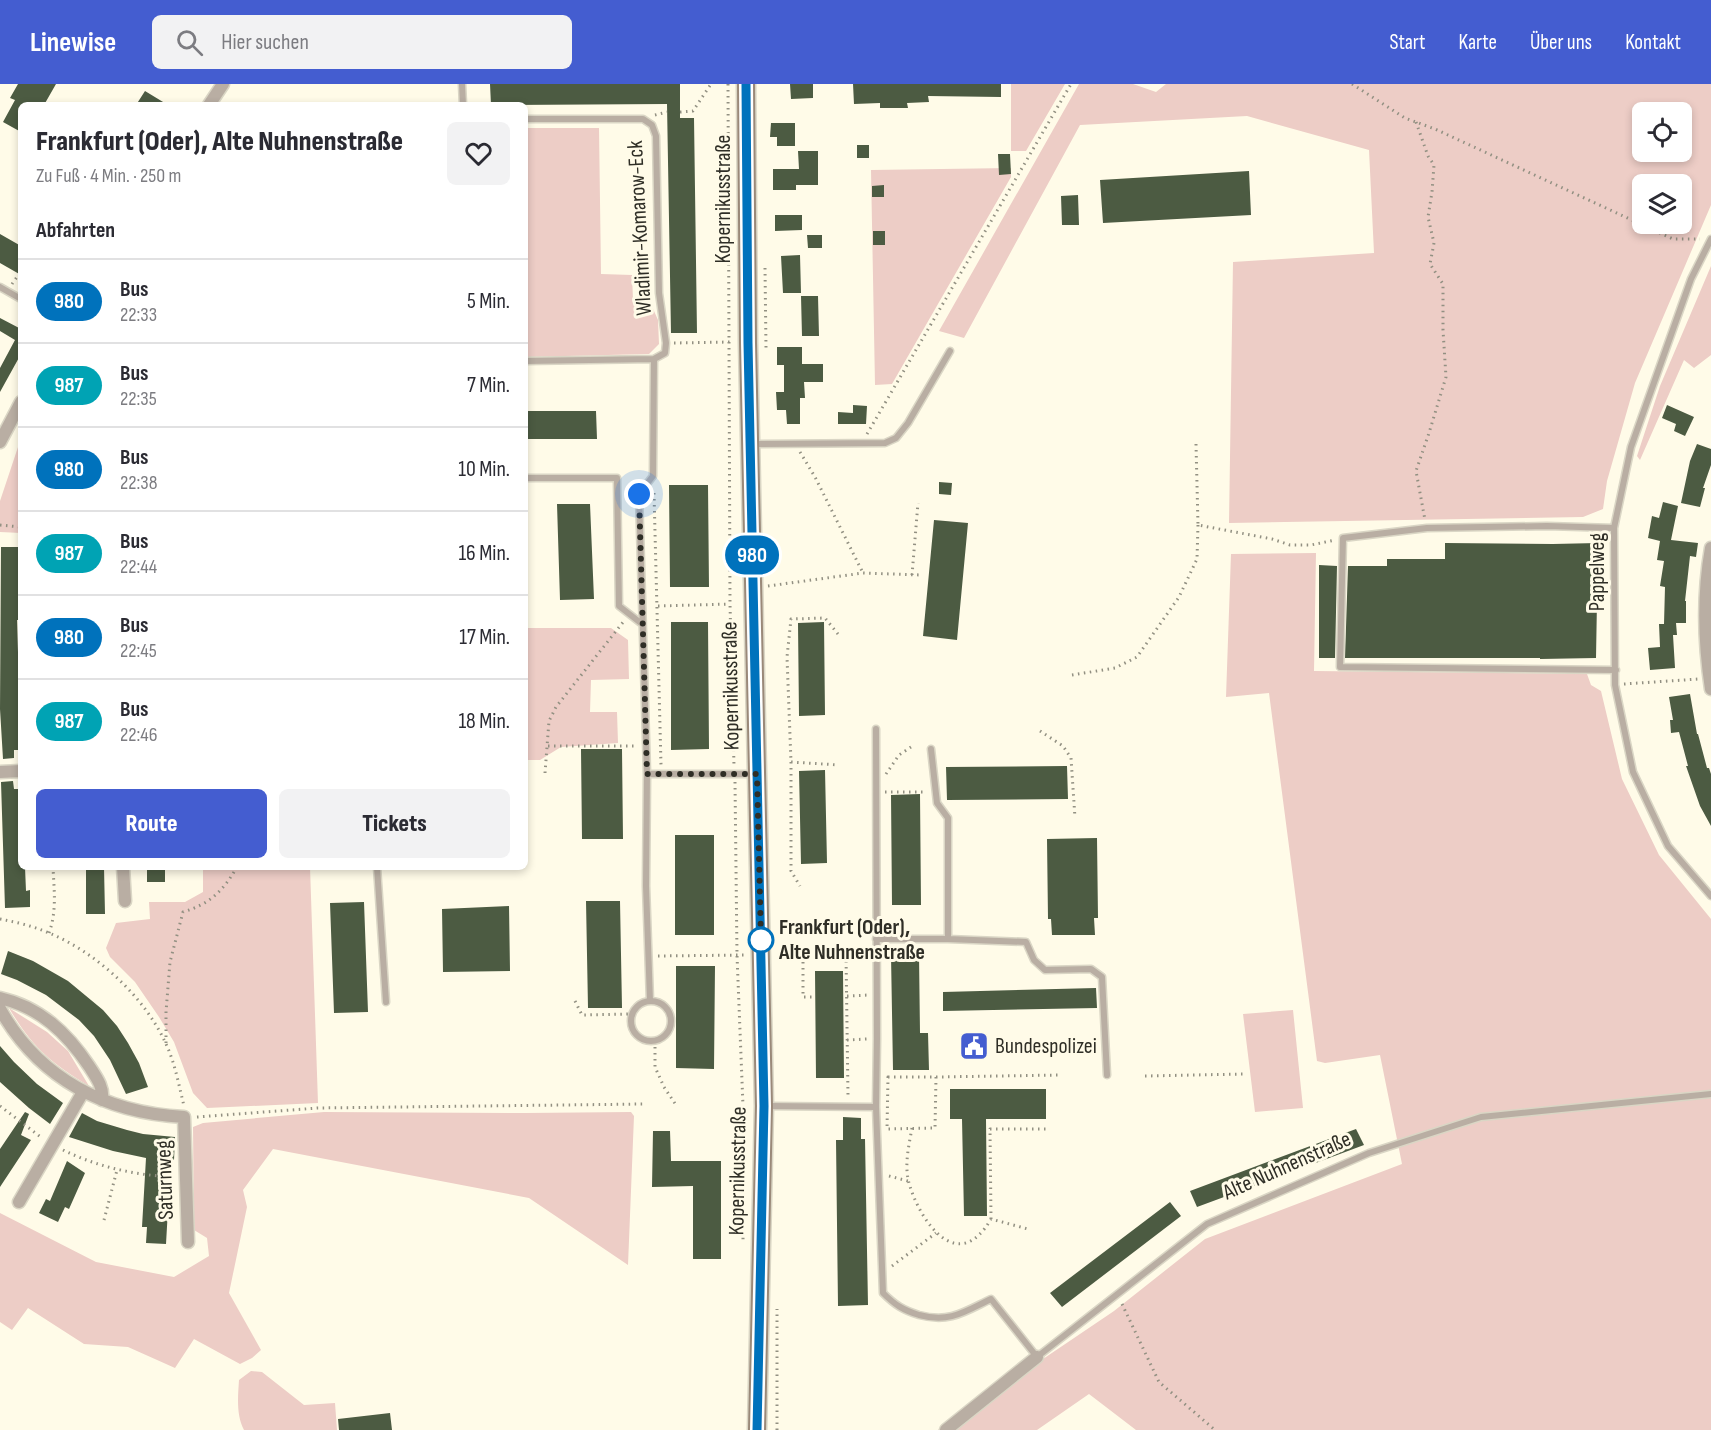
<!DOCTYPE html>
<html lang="de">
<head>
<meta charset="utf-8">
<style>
  :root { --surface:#fff; --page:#f2f2f3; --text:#2b2b33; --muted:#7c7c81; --line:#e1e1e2; --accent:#445dd0 }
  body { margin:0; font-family:"Sofia Sans Condensed",sans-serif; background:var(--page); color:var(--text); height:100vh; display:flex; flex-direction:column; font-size:22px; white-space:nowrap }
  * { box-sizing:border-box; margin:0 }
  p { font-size:20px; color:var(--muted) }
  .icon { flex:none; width:33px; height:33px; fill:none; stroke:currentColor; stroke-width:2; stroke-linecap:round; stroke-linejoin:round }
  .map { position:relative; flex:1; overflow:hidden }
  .drawer { position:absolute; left:18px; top:18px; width:510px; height:768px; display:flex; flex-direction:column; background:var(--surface); border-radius:9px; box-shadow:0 3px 9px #0003 }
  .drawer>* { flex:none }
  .badge { padding:0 12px; border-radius:20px; font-size:21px; line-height:39px }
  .buttons { position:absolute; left:1632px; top:18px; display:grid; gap:12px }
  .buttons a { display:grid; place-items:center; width:60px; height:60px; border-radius:9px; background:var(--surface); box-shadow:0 3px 9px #0003; font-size:30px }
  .you { position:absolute; width:30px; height:30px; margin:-15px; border:4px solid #fff; border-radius:50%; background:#1a73e8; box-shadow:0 0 0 9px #1a73e833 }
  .map>.badge { position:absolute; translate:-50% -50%; box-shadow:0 0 0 3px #fff }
  h2 { padding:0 18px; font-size:22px; line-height:54px }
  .round { display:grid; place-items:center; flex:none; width:63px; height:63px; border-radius:9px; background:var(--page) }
  .headline { display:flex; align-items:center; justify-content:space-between; height:102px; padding:0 18px }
  h1 { font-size:28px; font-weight:800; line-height:45px }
  .cta { display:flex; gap:12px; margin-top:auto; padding:12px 18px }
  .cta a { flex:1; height:69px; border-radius:9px; background:var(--accent); color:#fff; font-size:24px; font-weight:800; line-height:69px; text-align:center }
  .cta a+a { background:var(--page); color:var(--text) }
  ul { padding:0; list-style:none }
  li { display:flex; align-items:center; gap:18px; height:84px; padding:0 18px; border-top:2px solid var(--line) }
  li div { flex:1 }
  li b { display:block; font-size:22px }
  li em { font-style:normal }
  li .badge { min-width:66px; font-weight:700; text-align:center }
  header { display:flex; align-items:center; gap:36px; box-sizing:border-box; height:84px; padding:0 30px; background:var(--accent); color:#fff }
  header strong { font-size:28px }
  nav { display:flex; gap:33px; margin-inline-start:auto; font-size:21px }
  .search { width:420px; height:54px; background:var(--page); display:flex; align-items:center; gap:15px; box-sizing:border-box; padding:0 21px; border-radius:9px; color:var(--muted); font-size:22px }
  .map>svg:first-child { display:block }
  .green { fill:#edcdc6; fill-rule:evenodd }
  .building { fill:#4c5b42 }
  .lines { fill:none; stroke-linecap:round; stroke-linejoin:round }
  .lane-casing { stroke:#dad6c5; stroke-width:9 }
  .street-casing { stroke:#dad6c5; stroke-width:15 }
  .secondary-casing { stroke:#dad6c5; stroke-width:21 }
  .path { stroke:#929082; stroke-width:3; stroke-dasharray:1.5 4.5; stroke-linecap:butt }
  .lane { stroke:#b9aea3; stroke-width:6 }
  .street { stroke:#b9aea3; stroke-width:12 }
  .secondary { stroke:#9a8979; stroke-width:18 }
  .line-casing { stroke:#fff; stroke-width:14 }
  .line { stroke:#0072bc; stroke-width:9 }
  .walk { stroke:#2f2e26; stroke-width:6; stroke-dasharray:0 10.8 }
  .stop-dot { fill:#fff; stroke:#0072bc; stroke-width:3 }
  .labels { text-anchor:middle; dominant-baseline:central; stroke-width:6; stroke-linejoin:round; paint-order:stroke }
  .street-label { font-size:22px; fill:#2f2e26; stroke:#fffbe8 }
  .stop-label { font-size:22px; font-weight:bold; fill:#2f2e26; stroke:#fffbe8; text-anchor:start }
  .poi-label { font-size:22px; fill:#2f2e26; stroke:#fffbe8; text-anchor:start }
</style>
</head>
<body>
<header>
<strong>Linewise</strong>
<div class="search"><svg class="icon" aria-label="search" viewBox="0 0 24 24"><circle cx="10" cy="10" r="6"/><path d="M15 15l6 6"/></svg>Hier suchen</div>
<nav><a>Start</a><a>Karte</a><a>Über uns</a><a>Kontakt</a></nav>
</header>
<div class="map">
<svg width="1711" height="1346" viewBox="0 0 1711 1346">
  <rect width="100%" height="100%" fill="#fffbe8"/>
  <path class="green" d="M 1011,0 L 1065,0 L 1026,67 L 1011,67 Z
    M 1079,0 L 1133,0 L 1156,8 L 1166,0 L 1711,0 L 1711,121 L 1635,299 L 1607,397 L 1603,425 L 1583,433 L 1229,439 L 1233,178 L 1374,169 L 1369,66 L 1247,32 L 1080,41 L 964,254 L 939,247 ZM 1642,28 L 1682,28 L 1682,68 L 1642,68 ZM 1642,100 L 1682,100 L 1682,140 L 1642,140 Z
    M 525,44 L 599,44 L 601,190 L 632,191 L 633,216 L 650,218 L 658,236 L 659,260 L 649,270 L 525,273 Z
    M 1011,84 L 1011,93 L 892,300 L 875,301 L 871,86 Z
    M 1711,182 L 1711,271 L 1694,284 L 1684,276 L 1640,376 L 1637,372 L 1660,302 Z
    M 21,354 L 21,449 L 0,448 L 0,417 Z
    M 1316,469 L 1314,587 L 1587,590 L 1591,601 L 1601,607 L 1622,695 L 1659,771 L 1711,835 L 1711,1346 L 1136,1346 L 1089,1310 L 1037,1346 L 938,1346 L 1114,1227 L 1205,1155 L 1402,1080 L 1380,971 L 1325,979 L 1317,977 L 1269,609 L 1226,613 L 1231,470 Z
    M 525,544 L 611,544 L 628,556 L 629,595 L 591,596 L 590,628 L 617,628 L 618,659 L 561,663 L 540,676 L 525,676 Z
    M 203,783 L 310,783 L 318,1019 L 207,1024 L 193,1009 L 174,958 L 159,933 L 135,898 L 110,873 L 106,864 L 116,839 L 150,835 L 149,818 L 185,818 L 203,808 Z
    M 9,924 L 47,948 L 68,967 L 89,1002 C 51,979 32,963 9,924 Z
    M 1293,926 L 1303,1024 L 1255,1028 L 1243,930 Z
    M 324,1028 L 525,1029 L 631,1028 L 634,1032 L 628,1181 L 529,1114 L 273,1065 L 243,1106 L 247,1123 L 229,1209 L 261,1266 L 252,1274 L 240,1280 L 194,1255 L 175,1284 L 128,1263 L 84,1260 L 28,1224 L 12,1246 L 0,1238 L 0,1129 L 96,1178 L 174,1193 L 209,1172 L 207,1154 L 194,1146 L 193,1043 L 203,1039 Z
    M 251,1287 L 262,1288 L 304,1321 L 335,1319 L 337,1346 L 244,1346 C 236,1331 238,1312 239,1296 Z"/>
  <path class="building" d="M 18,0 L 56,0 L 44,21 L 21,21 L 21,48 L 3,38 L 15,16 L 10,14 Z
    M 490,0 L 680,0 L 680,34 L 694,34 L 697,249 L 671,249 L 667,20 L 491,21 Z
    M 790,0 L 813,0 L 813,14 L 791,15 Z
    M 853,0 L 1001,0 L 1001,13 L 928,12 L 929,18 L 907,19 L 908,24 L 880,24 L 880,19 L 854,20 Z
    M 145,7 L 168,21 L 136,21 Z
    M 771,39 L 795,39 L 795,62 L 777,62 L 777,53 L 770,53 Z
    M 857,61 L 869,61 L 869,74 L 857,74 Z
    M 798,67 L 818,67 L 818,101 L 796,101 L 796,106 L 773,106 L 773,85 L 799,85 Z
    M 998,70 L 1010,70 L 1011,90 L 999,91 Z
    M 1249,87 L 1251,131 L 1103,139 L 1100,96 Z
    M 884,101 L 884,113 L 872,113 L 872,102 Z
    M 1078,111 L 1079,141 L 1062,141 L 1061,112 Z
    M 775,131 L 802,131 L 802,146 L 775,147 Z
    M 873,147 L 885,147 L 885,161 L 873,161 Z
    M 0,150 L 21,162 L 21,191 L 0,179 Z
    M 807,151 L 822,151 L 822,164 L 808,164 Z
    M 800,171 L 801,209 L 783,209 L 781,172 Z
    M 801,212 L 818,212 L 819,252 L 802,252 Z
    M 0,234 L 21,245 L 21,270 L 0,308 L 0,284 L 15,256 L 0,247 Z
    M 777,263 L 802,263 L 802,280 L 823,280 L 823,298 L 804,298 L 805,314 L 800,314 L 800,340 L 787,340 L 786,326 L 777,326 L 776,308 L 784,308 L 784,281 L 777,281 Z
    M 853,321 L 867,322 L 866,340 L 838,340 L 838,328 L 853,329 Z
    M 1667,321 L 1694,333 L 1685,352 L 1674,347 L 1676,340 L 1662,334 Z
    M 525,327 L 596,327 L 597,355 L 525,355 Z
    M 1697,360 L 1711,365 L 1711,381 L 1703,404 L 1705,404 L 1700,423 L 1681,419 L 1690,377 Z
    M 939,398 L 952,399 L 951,411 L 939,410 Z
    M 669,401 L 708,401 L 709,503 L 670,503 Z
    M 1663,418 L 1678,422 L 1671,456 L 1698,459 L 1696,473 L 1690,472 L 1685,517 L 1686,517 L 1686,539 L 1676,539 L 1677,551 L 1673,551 L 1675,584 L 1650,586 L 1648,564 L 1660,563 L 1659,540 L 1664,540 L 1665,503 L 1660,502 L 1664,477 L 1657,476 L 1660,457 L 1648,454 L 1652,432 L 1659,434 Z
    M 557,420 L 590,420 L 594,515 L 560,516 Z
    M 934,436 L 968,439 L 957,556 L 923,552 Z
    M 1445,459 L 1553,460 L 1598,459 L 1596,574 L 1540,575 L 1540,574 L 1345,574 L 1348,482 L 1387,482 L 1387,475 L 1445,475 Z
    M 1,463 L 21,463 L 20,536 L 17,536 L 21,666 L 14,666 L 14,674 L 3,675 L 0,625 Z
    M 1319,481 L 1337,482 L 1335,574 L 1319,574 Z
    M 671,538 L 708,538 L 709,665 L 671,666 Z
    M 824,538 L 825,631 L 799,632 L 798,539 Z
    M 1690,610 L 1697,650 L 1698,650 L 1707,684 L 1709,684 L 1711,690 L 1711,742 L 1700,722 L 1686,682 L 1688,682 L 1679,648 L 1671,649 L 1670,636 L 1673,636 L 1669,613 Z
    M 581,665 L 622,665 L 623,755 L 582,755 Z
    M 1067,682 L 1068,715 L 947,716 L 946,683 Z
    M 825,686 L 827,779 L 801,780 L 799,687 Z
    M 13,697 L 14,705 L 21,705 L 21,783 L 25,783 L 26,807 L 30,806 L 30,823 L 5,824 L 1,698 Z
    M 920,710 L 921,821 L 892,821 L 891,711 Z
    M 675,751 L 714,751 L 714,851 L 675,851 Z
    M 1097,754 L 1098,834 L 1094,834 L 1095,851 L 1052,851 L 1051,835 L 1048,835 L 1047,755 Z
    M 86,783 L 104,783 L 105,830 L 86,830 Z
    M 147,783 L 165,783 L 165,798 L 147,798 Z
    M 586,817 L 620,817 L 622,924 L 588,924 Z
    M 364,818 L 368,928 L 334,929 L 330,819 Z
    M 509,822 L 510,887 L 443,888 L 442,825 Z
    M 8,867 L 33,877 L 68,897 L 103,926 L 117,942 L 128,959 L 139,979 L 148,1003 L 126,1010 L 110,976 L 94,952 L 79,936 L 46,911 L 17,896 L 1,890 Z
    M 919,870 L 920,949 L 928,949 L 929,986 L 893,986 L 891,871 Z
    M 676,882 L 715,882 L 714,985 L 676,984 Z
    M 815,887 L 843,887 L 844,994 L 816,994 Z
    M 1096,904 L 1097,924 L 943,927 L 943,908 Z
    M 0,962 L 14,978 L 37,1000 L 63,1019 L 50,1040 L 29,1024 L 0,998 Z
    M 950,1005 L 1046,1005 L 1046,1035 L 986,1035 L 987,1132 L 964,1132 L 962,1035 L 950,1035 Z
    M 25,1028 L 29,1030 L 21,1051 L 31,1056 L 0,1103 L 0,1065 Z
    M 82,1029 L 97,1037 L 127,1046 L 143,1050 L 175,1053 L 174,1076 L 167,1076 L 164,1125 L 168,1125 L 166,1160 L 146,1159 L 147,1143 L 142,1143 L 146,1074 L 113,1067 L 69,1053 Z
    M 843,1033 L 861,1034 L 861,1055 L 865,1055 L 868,1221 L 838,1222 L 836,1056 L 843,1056 Z
    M 1356,1045 L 1364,1061 L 1197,1123 L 1190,1107 Z
    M 653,1047 L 670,1047 L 671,1077 L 721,1077 L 721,1175 L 693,1175 L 693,1102 L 652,1103 Z
    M 67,1077 L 85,1089 L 69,1125 L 65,1123 L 58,1138 L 39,1129 L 46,1115 L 50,1117 Z
    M 1170,1118 L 1181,1132 L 1062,1223 L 1050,1209 Z
    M 390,1329 L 392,1346 L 339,1346 L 338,1335 Z"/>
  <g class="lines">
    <g class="lane-casing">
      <path id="lane" d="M 462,0 L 463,21
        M 525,35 L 643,35 L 652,41 L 656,52 L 659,209 L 666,259 L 665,269 L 654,275 L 525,277
        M 1711,155 L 1691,195 L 1631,363 L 1614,444 L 1615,601 L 1633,688 L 1668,762 L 1711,812
        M 0,203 L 21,215
        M 753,360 L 885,359 L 896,354 L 908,339 L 950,267
        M 525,394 L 617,394 L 619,522 L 642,540
        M 1614,444 L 1547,442 L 1427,444 L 1343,454 L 1340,583 L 1616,586
        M 931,665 L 937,719 L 948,734 L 948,855
        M 647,690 L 756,690
        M 377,783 L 386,918
        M 876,855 L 948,855 L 1026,858 L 1034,876 L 1045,886 L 1091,885 L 1102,893 L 1107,991
        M631 937a20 20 0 1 1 40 0a20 20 0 1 1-40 0Z
        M 650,917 L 646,802 L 647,690 L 639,410 L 653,392 L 654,275
        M 767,1022 L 876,1023 L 877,954 L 876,645
        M 876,1023 L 883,1209 C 895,1221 903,1226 919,1231 C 950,1239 964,1228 991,1215 L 1037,1273 L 1207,1140 L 1369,1069 L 1481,1033 L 1711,1010"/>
    </g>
    <g class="street-casing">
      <path id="street" d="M 209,21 L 223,0
        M 0,358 L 21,318
        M 1711,464 C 1703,509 1704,559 1711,605
        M 0,688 L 21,687
        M 123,783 L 125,817
        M 0,914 C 40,923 67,949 89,982 C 96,993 104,1003 102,1016
        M 0,925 C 39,995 106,1029 184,1033 L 188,1158
        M 19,1118 L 83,1008
        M 946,1346 L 1037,1273"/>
    </g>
    <g class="secondary-casing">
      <path id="secondary" d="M 746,0 L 748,259 L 764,1022 L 757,1346"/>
    </g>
    <path class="path" d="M 728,0 L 730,520 L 734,682
      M 1352,0 L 1405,34 L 1435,45 L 1673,155 L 1700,155
      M 680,28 L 693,27 L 711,0
      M 655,31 L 667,28
      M 1416,38 L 1428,72 L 1434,81 L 1432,108 L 1428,133 L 1434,159 L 1430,180 L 1443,200 L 1443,246 L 1446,293 L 1429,349 L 1416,387 L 1425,436
      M 765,184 L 766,264
      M 12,200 L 19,190
      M 674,259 L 730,258
      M 867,350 L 1071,0
      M 1196,360 L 1198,441 L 1272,455 L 1290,461 L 1311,461 L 1335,456
      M 800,368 L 815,393 L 863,489
      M 654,409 L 661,681
      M 0,441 L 21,443
      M 912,491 L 918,419
      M 768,502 L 863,489 L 921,491
      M 658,522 L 730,520
      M 838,550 L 825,534 L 791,535 L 787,573 L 791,678 L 839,681
      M 1072,591 L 1115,584 L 1137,573 L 1179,513 L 1197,475 L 1198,441
      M 1624,600 L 1699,595
      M 1040,647 L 1063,662 L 1071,674 L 1075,734
      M 548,662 L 638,662
      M 791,678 L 791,787 L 800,802
      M 545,689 L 549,637 L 556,623 L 624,537
      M 886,690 L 899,671 L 911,663
      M 735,698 L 737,871 L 743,1022 L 743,1156
      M 885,708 L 926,708
      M 0,835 C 16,838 33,842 49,849 C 96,868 145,913 166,960 C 175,979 179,1002 184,1022
      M 49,849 C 57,827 54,806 53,783
      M 846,871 L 848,1012
      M 658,872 L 745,871
      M 803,872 L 803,913 L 815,913
      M 847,912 L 869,911
      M 575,917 L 582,931 L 632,930
      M 847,956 L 867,955
      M 655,957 L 655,983 L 664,1003 L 676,1021
      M 166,959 L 166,928 L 170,878 L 183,828 C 210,820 223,807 237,783
      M 1145,992 L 1243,990
      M 888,993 L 936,993 L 935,1044 L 887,1045 Z
      M 936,993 L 1061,991
      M 0,1022 L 42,1054
      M 197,1033 L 318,1024 L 644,1020
      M 912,1044 C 909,1061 904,1081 909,1099 C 920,1138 958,1192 991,1135 L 1028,1145
      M 63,1066 C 98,1083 134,1091 173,1093
      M 889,1092 L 908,1097
      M 991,1135 L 990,1045 L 1050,1045
      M 104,1136 L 117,1086
      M 892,1182 L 936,1149
      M 1122,1220 L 1159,1298 L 1215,1346
      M 777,1346 L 777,1225"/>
    <use href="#lane" class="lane"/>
    <use href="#street" class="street"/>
    <use href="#secondary" class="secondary"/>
  </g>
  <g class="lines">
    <g class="line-casing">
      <path id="line" d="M 746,0 L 748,259 L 764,1022 L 757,1346"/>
    </g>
    <use href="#line" class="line"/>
    <path class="walk" d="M 639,410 L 647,690 L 757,690 L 761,856"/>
  </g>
  <defs>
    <g id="civic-square" transform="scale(1.5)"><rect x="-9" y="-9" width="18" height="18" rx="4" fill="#445dd0" stroke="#fffbe8"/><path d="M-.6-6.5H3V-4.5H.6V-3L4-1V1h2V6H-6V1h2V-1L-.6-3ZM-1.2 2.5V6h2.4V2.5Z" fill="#fff"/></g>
  </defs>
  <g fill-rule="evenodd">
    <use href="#civic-square" x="974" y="962"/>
  </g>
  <circle class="stop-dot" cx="761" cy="856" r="12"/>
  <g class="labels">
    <g class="street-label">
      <text transform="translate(723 115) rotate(-90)">Kopernikusstraße</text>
      <text transform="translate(640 144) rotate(-93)">Wladimir-Komarow-Eck</text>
      <text transform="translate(1597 488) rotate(-90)">Pappelweg</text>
      <text transform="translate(731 602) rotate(-91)">Kopernikusstraße</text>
      <text transform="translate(1287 1082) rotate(-24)">Alte Nuhnenstraße</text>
      <text transform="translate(738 1087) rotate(-89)">Kopernikusstraße</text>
      <text transform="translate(165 1096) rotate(-92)">Saturnweg</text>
    </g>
    <g class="stop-label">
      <text x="779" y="843">Frankfurt (Oder),<tspan x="779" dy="25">Alte Nuhnenstraße</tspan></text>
    </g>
    <g class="poi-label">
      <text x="995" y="962">Bundespolizei</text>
    </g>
  </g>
</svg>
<div class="buttons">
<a><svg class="icon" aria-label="locate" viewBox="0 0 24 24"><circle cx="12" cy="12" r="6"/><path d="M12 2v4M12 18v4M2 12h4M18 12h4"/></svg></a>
<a><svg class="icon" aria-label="layers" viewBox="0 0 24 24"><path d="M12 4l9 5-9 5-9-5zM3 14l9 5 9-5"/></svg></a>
</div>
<div class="you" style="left:639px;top:410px"></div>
<b class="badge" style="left:752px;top:471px;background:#0072bc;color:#fff">980</b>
<section class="drawer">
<div class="headline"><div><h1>Frankfurt (Oder), Alte Nuhnenstraße</h1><p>Zu Fuß · 4 Min. · 250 m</p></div><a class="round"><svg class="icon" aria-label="heart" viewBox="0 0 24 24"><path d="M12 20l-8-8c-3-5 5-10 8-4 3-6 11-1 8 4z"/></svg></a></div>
<h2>Abfahrten</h2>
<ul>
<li><span class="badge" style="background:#0072bc;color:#fff">980</span><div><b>Bus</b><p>22:33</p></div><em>5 Min.</em></li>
<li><span class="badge" style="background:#00a3b4;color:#fff">987</span><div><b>Bus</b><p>22:35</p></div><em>7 Min.</em></li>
<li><span class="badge" style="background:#0072bc;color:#fff">980</span><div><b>Bus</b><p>22:38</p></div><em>10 Min.</em></li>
<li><span class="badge" style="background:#00a3b4;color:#fff">987</span><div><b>Bus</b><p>22:44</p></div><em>16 Min.</em></li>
<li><span class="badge" style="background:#0072bc;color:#fff">980</span><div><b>Bus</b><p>22:45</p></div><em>17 Min.</em></li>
<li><span class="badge" style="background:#00a3b4;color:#fff">987</span><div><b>Bus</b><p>22:46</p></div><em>18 Min.</em></li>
</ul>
<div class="cta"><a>Route</a><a>Tickets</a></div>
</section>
</div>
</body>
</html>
